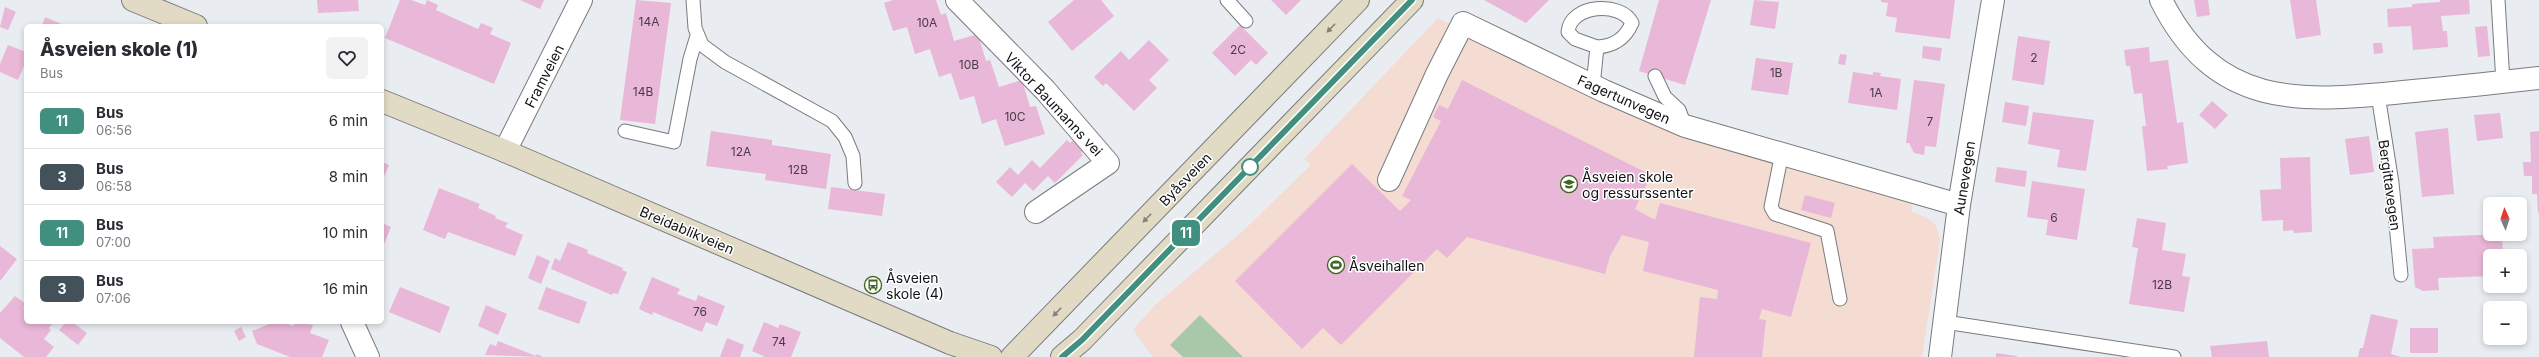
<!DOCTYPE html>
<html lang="en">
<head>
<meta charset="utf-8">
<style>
  :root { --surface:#fff; --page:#f2f2f3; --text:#2b2b33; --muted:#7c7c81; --line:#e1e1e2 }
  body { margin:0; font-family:Inter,sans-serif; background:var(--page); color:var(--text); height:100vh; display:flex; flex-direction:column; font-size:15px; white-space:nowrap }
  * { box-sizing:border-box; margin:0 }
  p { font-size:13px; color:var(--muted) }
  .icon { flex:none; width:22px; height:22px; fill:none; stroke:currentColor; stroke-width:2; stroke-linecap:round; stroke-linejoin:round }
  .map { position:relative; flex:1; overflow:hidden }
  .panel { position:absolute; left:24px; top:24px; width:360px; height:300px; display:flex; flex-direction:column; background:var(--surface); border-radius:6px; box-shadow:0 2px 6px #0003 }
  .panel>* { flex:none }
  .badge { padding:0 8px; border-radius:6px; font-size:14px; line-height:26px }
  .needle { width:26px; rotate:357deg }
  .controls { position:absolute; left:2483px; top:197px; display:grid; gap:8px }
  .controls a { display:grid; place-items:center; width:44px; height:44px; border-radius:6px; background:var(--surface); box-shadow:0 2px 6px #0003; font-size:20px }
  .map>.badge { position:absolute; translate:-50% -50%; box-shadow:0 0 0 2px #fff }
  .round { display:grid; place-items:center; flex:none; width:42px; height:42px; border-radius:6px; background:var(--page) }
  .summary { display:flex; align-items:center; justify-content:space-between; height:68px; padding:0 16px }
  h1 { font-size:19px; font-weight:800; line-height:30px }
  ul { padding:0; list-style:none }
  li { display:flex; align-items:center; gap:12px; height:56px; padding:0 16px; border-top:1px solid var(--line) }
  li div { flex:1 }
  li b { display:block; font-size:15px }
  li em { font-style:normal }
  li .badge { min-width:44px; font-weight:700; text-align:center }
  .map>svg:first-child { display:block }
  .education { fill:#f4dcd2 }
  .green { fill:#a8c8a9 }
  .building { fill:#e9b7d7 }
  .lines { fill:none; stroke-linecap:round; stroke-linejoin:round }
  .lane-casing { stroke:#797b7f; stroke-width:15 }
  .street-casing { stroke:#797b7f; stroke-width:24 }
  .secondary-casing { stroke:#797b7f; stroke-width:24 }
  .lane { stroke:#fff; stroke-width:13 }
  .street { stroke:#fff; stroke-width:22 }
  .secondary { stroke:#e1dac4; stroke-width:22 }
  .oneway { fill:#848075 }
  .line-casing { stroke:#fff; stroke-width:9 }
  .line { stroke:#41907f; stroke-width:6 }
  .stop-dot { fill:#fff; stroke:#41907f; stroke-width:2 }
  .labels { text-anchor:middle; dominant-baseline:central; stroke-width:3; stroke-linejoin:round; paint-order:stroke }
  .number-label { font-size:12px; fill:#483c46 }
  .street-label { font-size:14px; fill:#121315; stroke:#fff }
  .poi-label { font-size:14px; fill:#121315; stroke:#fff; text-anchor:start }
</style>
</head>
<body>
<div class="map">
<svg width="2539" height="357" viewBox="0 0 2539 357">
  <rect width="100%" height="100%" fill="#e9ecf0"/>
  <path class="education" d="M 1438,18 L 1599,100 L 1677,133 L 1779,165 L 1912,202 L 1912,212 L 1926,217 L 1936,225 L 1940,240 L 1922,357 L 1153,357 L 1133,330 L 1155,305 L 1244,230 L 1311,165 L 1304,159 Z"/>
  <path class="green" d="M 1200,315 L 1243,357 L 1183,357 L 1170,345 Z"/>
  <path class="building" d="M 317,0 L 358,0 L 359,11 L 318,13 Z
    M 400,0 L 411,0 L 425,5 L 427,0 L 438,5 L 436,10 L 478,29 L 481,23 L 493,28 L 490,34 L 511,43 L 494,84 L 385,38 Z
    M 520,0 L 544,0 L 540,9 Z
    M 636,0 L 671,3 L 655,124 L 620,120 Z
    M 893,0 L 936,0 L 941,15 L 946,13 L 954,41 L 978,34 L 986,61 L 990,60 L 999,87 L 1022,80 L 1030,107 L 1036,106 L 1045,134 L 1005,146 L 996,119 L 982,124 L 974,96 L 960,100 L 951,73 L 939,77 L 930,49 L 915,54 L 907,27 L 893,31 L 884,3 Z
    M 1074,0 L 1101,0 L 1114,16 L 1072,51 L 1048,22 Z
    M 1271,0 L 1301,0 L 1286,15 Z
    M 1484,0 L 1549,0 L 1526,23 Z
    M 1659,0 L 1711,0 L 1685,85 L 1639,71 Z
    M 1754,0 L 1779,2 L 1775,29 L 1750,25 Z
    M 1881,0 L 1955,0 L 1950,39 L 1895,32 L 1897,18 L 1886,16 L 1888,3 L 1881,2 Z
    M 2194,0 L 2208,0 L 2210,15 L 2197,17 Z
    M 2290,0 L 2316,0 L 2321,35 L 2296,39 Z
    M 2440,0 L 2469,0 L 2470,14 L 2441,16 L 2443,31 L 2447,31 L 2448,47 L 2413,50 L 2411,26 L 2388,27 L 2387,9 L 2412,7 L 2412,4 L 2440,2 Z
    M 5,7 L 16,12 L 8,30 L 0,27 Z
    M 45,17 L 66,26 L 42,26 Z
    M 1240,25 L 1268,53 L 1256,65 L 1251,60 L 1235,76 L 1212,53 Z
    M 2487,26 L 2490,56 L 2478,57 L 2475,27 Z
    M 2018,36 L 2050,41 L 2044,85 L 2012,80 Z
    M 1149,40 L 1169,60 L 1149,80 L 1157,88 L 1134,111 L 1106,83 L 1103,86 L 1094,77 L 1121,51 L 1129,60 Z
    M 2373,43 L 2382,43 L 2383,53 L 2374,54 Z
    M 8,45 L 26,52 L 26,61 L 18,80 L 0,72 L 0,64 Z
    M 1923,46 L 1942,48 L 1940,61 L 1922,58 Z
    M 2149,47 L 2150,62 L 2168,60 L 2177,123 L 2183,122 L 2188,163 L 2167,166 L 2168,169 L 2147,171 L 2142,126 L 2146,126 L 2142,93 L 2134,94 L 2130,66 L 2126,66 L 2124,50 Z
    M 1840,54 L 1847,55 L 1845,65 L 1838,64 Z
    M 1756,58 L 1793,63 L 1788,95 L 1751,90 Z
    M 1853,72 L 1873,75 L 1873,72 L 1881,73 L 1880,76 L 1901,79 L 1897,110 L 1848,103 Z
    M 1462,80 L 1651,175 L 1635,209 L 1655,220 L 1660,203 L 1811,243 L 1791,317 L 1762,309 L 1759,319 L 1766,320 L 1762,357 L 1694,357 L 1700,297 L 1717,299 L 1718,290 L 1643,271 L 1649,242 L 1622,235 L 1610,256 L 1605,274 L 1467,237 L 1447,258 L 1437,249 L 1341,345 L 1323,328 L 1302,349 L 1235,281 L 1352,164 L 1400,211 L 1411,200 L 1402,196 L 1441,121 L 1433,117 L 1439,105 L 1448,109 Z
    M 1914,80 L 1945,84 L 1936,147 L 1925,146 L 1924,155 L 1914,153 L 1909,143 L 1906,143 Z
    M 2212,101 L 2228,115 L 2215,129 L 2199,115 Z
    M 2005,102 L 2029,106 L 2026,126 L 2002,122 Z
    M 2033,112 L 2094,120 L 2086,171 L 2057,167 L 2060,150 L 2028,144 Z
    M 2500,113 L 2503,138 L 2477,141 L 2474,115 Z
    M 2448,128 L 2454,194 L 2422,197 L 2415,132 Z
    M 711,131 L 772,140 L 772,145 L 831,154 L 826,189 L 765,180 L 766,174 L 706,166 Z
    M 2539,131 L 2539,213 L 2538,213 L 2537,194 L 2532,194 L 2532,176 L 2524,176 L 2523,162 L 2531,162 L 2530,132 Z
    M 2369,136 L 2374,172 L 2350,175 L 2345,139 Z
    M 1067,140 L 1070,143 L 1073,140 L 1084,150 L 1081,153 L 1083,155 L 1055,183 L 1048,176 L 1033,191 L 1025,183 L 1012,197 L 996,182 L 1010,167 L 1018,175 L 1032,160 L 1040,168 Z
    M 2310,157 L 2312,232 L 2294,233 L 2293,230 L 2283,231 L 2283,220 L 2262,221 L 2260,190 L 2281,189 L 2280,158 Z
    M 382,162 L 389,165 L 382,181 Z
    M 1997,167 L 2027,171 L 2025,187 L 1995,182 Z
    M 2032,181 L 2085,189 L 2077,240 L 2046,235 L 2048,220 L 2027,217 Z
    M 831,187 L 885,194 L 882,216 L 828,209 Z
    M 439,188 L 480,204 L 478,208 L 496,216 L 495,218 L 508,223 L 505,227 L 523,235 L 515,256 L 448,232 L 445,239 L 423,230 Z
    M 1805,195 L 1835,203 L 1831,218 L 1801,210 Z
    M 2137,218 L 2166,223 L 2162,250 L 2186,254 L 2182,276 L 2190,277 L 2184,312 L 2129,304 L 2138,248 L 2132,247 Z
    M 382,223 L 391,227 L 382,249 Z
    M 2502,234 L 2503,256 L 2490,256 L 2490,276 L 2438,278 L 2439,290 L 2423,291 L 2415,287 L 2412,249 L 2434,248 L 2433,237 Z
    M 568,242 L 588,250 L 587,253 L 623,268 L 622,270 L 627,272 L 618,294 L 613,293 L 612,295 L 551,269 L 555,258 L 560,261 Z
    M 0,246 L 17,259 L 0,281 Z
    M 537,255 L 550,261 L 541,284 L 528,278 Z
    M 652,277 L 680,289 L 677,294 L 696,301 L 698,295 L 725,306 L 717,326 L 706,322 L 702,332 L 653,312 L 652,315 L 639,309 Z
    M 400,287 L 450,307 L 440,333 L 389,312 Z
    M 546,287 L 587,302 L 579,324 L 538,309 Z
    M 15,296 L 26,304 L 23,308 L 26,310 L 26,322 L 49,322 L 52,324 L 49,328 L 51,330 L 44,339 L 54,347 L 46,357 L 24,357 L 0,338 L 0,313 Z
    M 486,305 L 507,314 L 498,335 L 478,326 Z
    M 2371,314 L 2398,320 L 2391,354 L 2401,357 L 2358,357 L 2360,348 L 2363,348 Z
    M 66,322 L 72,322 L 87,333 L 78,345 L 59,330 Z
    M 274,322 L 282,322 L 293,326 L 296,322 L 313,325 L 310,333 L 329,340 L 322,357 L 290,357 L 257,344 L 252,331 Z
    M 764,322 L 778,328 L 780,324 L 801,332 L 791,357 L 765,357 L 752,351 Z
    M 241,327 L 246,337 L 239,341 L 234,331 Z
    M 2410,328 L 2438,328 L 2438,353 L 2410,353 Z
    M 727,338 L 744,345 L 740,357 L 720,357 Z
    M 498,341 L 536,356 L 537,354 L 543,357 L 485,355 L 490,344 L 496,346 Z
    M 2267,341 L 2269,357 L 2212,357 L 2210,346 Z
    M 1996,353 L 2017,356 L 2017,357 L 1996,357 Z"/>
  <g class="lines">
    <g class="lane-casing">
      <path id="lane" d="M 693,0 L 695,28 L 702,45 L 725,62 L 832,121 L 845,137 L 853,156 L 855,183
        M 1227,0 L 1246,21
        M 2498,0 L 2503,82
        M 1655,76 L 1665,97 L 1679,110 L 1685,126
        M 1593,86 L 1597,47 C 1614,46 1625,39 1632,23 C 1621,1 1570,4 1568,32 L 1575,39 L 1597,47
        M 2378,95 L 2392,183 L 2401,275
        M 625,131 L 674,142 L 690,59 L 697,36
        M 1782,153 L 1771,207 L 1775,214 L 1827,231 L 1840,299
        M 1945,322 L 2174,357"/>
    </g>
    <g class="street-casing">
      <path id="street" d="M 957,0 L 1045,90 L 1108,163 L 1036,212
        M 2161,0 C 2215,108 2298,103 2403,92 C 2448,88 2494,83 2539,78
        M 505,151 L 581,0
        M 1389,180 L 1437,74 L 1463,23 L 1604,91 L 1685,126 L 1959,205
        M 352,322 L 368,357
        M 1940,357 L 1959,205 L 1993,0"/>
    </g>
    <g class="secondary-casing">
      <path id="secondary" d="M 133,0 L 196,26
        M 382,101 L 505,151 L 950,343 L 991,357
        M 1012,357 L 1358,0
        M 1062,357 L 1082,340 L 1412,0"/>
    </g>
    <use href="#lane" class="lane"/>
    <use href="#street" class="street"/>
    <use href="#secondary" class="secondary"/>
  </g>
  <defs><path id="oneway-solid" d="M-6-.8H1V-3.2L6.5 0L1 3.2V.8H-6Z"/></defs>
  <g class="oneway">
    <use href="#oneway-solid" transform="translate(1331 28) rotate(134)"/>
    <use href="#oneway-solid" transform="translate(1147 218) rotate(134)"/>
    <use href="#oneway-solid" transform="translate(1057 312) rotate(134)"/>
  </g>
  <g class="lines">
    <g class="line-casing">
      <path id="line" d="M 1062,357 L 1082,340 L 1412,0"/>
    </g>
    <use href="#line" class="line"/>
  </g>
  <defs>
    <g id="school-ring" transform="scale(0.9)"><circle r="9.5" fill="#fff" stroke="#3f651f" stroke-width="1.5"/><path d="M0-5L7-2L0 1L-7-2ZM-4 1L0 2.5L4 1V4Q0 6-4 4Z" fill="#3f651f"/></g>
    <g id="stadium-ring" transform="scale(0.9)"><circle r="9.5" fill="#fff" stroke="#3f651f" stroke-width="1.5"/><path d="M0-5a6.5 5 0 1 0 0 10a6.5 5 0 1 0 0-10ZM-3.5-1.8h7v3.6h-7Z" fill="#3f651f"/></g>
    <g id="bus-ring" transform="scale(0.9)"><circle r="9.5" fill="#fff" stroke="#3f651f" stroke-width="1.5"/><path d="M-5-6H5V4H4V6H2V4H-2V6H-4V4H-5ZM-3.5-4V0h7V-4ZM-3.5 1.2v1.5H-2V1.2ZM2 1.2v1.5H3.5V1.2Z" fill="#3f651f"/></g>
  </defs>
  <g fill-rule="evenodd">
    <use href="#school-ring" x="1569" y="184"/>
    <use href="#stadium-ring" x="1336" y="265"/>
    <use href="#bus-ring" x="873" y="285"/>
  </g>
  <circle class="stop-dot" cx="1250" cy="167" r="8"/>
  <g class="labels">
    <g class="number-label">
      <text x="649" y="21">14A</text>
      <text x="927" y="22">10A</text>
      <text x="1238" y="49">2C</text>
      <text x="2034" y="57">2</text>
      <text x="969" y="64">10B</text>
      <text x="1776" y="72">1B</text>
      <text x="643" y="91">14B</text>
      <text x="1876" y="92">1A</text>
      <text x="1015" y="116">10C</text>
      <text x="1930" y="121">7</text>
      <text x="741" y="151">12A</text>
      <text x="798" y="169">12B</text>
      <text x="2054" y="217">6</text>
      <text x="2162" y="284">12B</text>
      <text x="700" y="311">76</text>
      <text x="779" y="341">74</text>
    </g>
    <g class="street-label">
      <text transform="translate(544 76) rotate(-63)">Framveien</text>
      <text transform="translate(1624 99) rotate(24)">Fagertunvegen</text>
      <text transform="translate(1054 104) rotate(47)">Viktor Baumanns vei</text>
      <text transform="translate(1964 178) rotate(-81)">Aunevegen</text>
      <text transform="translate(1185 179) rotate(-46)">Byåsveien</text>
      <text transform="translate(2390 185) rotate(82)">Bergittavegen</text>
      <text transform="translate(687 230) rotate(23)">Breidablikveien</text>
    </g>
    <g class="poi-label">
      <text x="1582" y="176">Åsveien skole<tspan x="1582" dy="16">og ressurssenter</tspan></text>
      <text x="1349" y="265">Åsveihallen</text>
      <text x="886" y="277">Åsveien<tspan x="886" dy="16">skole (4)</tspan></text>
    </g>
  </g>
</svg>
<div class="controls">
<a><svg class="needle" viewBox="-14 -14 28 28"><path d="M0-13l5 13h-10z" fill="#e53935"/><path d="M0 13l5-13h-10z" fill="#7c7c81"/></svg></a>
<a>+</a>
<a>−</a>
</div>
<b class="badge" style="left:1186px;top:233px;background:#41907f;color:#fff">11</b>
<section class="panel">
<div class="summary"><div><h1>Åsveien skole (1)</h1><p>Bus</p></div><a class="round"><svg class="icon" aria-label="heart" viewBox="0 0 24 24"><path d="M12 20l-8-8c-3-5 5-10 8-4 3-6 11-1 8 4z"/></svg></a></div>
<ul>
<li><span class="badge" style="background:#41907f;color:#fff">11</span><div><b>Bus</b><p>06:56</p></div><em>6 min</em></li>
<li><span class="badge" style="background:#43525a;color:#fff">3</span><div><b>Bus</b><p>06:58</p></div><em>8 min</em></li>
<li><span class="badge" style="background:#41907f;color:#fff">11</span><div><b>Bus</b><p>07:00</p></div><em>10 min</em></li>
<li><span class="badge" style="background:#43525a;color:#fff">3</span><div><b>Bus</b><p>07:06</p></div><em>16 min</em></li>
</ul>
</section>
</div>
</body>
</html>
